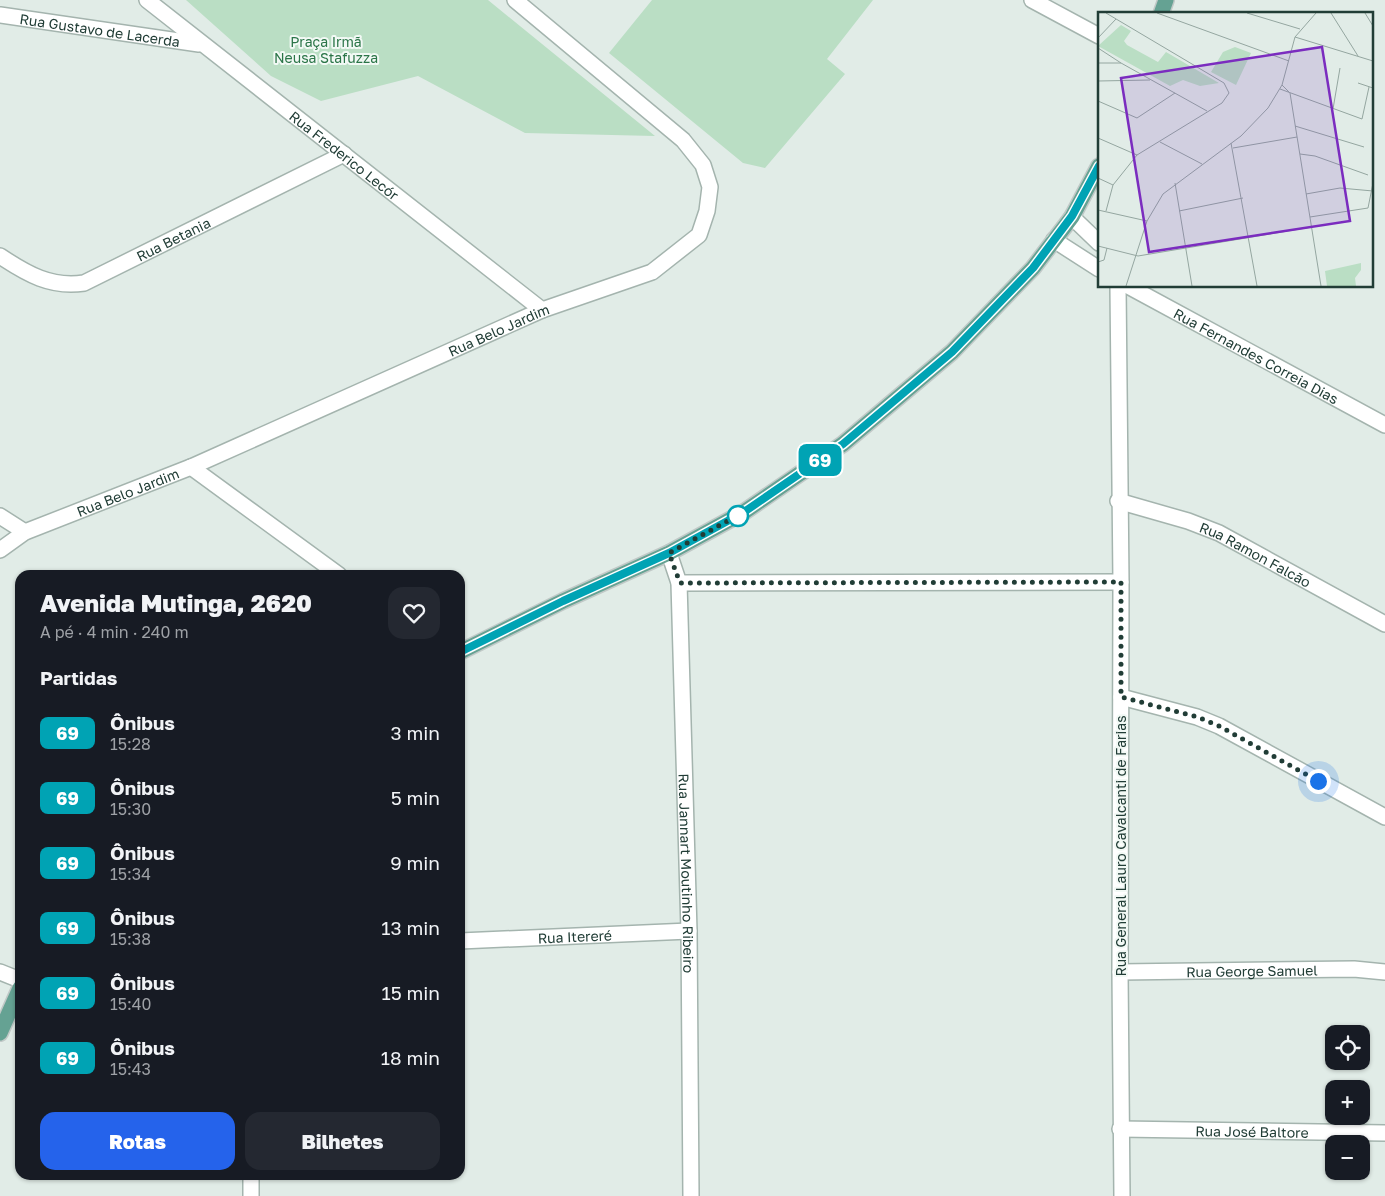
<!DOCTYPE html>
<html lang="pt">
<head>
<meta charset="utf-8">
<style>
  :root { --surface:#171b24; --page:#242831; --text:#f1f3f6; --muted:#9ea1a6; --accent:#2563eb }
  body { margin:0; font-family:"Golos Text",sans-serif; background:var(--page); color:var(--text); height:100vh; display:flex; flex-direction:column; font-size:19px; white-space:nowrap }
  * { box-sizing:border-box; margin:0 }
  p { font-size:16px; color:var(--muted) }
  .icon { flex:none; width:28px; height:28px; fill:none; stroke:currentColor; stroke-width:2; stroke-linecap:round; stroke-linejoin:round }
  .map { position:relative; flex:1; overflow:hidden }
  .panel { position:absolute; left:15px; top:570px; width:450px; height:610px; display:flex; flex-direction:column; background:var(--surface); border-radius:15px; box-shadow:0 1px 4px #0004 }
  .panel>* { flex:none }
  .badge { padding:0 10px; border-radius:8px; font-size:18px; line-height:32px }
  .buttons { position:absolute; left:1325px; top:1025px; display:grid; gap:10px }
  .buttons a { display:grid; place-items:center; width:45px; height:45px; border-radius:10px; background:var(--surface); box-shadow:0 1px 4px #0004; font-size:25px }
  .you { position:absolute; width:25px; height:25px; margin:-12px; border:4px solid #fff; border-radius:50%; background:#1a73e8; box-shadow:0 0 0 8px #1a73e833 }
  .map>.badge { position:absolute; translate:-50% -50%; box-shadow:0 0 0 2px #fff }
  h2 { padding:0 25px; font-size:19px; line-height:45px }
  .round { display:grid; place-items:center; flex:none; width:52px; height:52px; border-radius:15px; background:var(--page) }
  .overview { display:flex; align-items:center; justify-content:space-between; height:85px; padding:0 25px }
  h1 { font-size:24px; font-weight:800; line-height:38px }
  .cta { display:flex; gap:10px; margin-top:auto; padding:10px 25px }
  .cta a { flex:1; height:58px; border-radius:15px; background:var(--accent); color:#fff; font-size:20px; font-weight:800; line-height:58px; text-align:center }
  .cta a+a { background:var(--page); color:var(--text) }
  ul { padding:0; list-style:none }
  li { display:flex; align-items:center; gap:15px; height:65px; padding:0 25px }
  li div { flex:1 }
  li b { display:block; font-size:19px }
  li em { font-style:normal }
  li .badge { min-width:55px; font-weight:700; text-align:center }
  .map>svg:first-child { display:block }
  .green { fill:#badec4 }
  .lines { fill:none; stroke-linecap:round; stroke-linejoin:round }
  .minor-casing { stroke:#a4b4ae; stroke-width:18 }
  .tertiary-casing { stroke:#a4b4ae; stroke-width:18 }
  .primary-casing { stroke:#c1c9c7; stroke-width:18 }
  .minor { stroke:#fff; stroke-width:15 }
  .tertiary { stroke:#fff; stroke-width:15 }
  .primary { stroke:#65a293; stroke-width:15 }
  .line-casing { stroke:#fff; stroke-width:11 }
  .line { stroke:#00a3b4; stroke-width:8 }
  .walk { stroke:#213d36; stroke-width:5; stroke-dasharray:0 9 }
  .stop-dot { fill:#fff; stroke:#00a3b4; stroke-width:2.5 }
  .labels { text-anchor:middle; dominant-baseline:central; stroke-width:4; stroke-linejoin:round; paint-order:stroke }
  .street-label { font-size:14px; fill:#213d36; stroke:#f2f9f5 }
  .park-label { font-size:14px; fill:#2b7548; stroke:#f2f9f5 }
  .inset-road { fill:none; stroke:#94a6a0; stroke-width:1 }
  .view { fill:#7b2cbf; fill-opacity:0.15; stroke:#7b2cbf; stroke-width:2.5 }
  .inset-edge { fill:none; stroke:#213d36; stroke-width:2.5 }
</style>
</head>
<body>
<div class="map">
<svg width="1385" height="1196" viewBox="0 0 1385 1196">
  <rect width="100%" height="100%" fill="#e1ece7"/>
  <path class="green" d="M 186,0 L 488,0 L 655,136 L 525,133 L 418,76 L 321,101 L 271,76 Z
    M 652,0 L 873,0 L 827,59 L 845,74 L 765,168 L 743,163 L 609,53 Z"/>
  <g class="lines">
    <g class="minor-casing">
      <g id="minor">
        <path id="s1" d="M 147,0 L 542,310"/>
        <path d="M 1032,0 L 1099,36"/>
        <path id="s2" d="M 0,15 L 199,44"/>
        <path d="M 1072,217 L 1099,243"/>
        <path d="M 1054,240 L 1099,269"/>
        <path id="s3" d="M 0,256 C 27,274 51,288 84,283 L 344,154"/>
        <path d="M 1118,286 L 1121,582 L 1120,972 L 1122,1196"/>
        <path id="s4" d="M 1128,286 L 1385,425"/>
        <path d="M 191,467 L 339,575"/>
        <path id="s5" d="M 1118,501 L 1188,521 L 1219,533 L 1385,624"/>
        <path d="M 0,516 L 25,532"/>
        <path id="s6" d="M 0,550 L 25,532 L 191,467 L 542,310 L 652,272 L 699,235 L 707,211 L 710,187 L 703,165 L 683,140 L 515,0"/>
        <path id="s7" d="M 669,553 L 679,583 L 689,931 L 691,1196"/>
        <path d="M 679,583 L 1121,582"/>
        <path d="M 1121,697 L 1197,717 L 1219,726 L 1385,817"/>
        <path id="s8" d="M 460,941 L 689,931"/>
        <path d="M 0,972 L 20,980"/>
        <path id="s9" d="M 1120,972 L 1354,969 L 1385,972"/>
        <path id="s10" d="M 1120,1129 L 1385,1133"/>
      </g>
    </g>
    <g class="tertiary-casing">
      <path id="tertiary" d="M 251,1175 L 251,1196"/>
    </g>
    <g class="primary-casing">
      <path id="primary" d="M 1161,14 L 1166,0
        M 460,652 L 563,601 L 669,553 L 744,512 L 843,444 L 952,352 L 1033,268 L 1072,217 L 1099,166
        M 0,1033 L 20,988"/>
    </g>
    <use href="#minor" class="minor"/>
    <use href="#tertiary" class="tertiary"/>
    <use href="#primary" class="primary"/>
  </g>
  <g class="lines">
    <g class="line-casing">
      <path id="line" d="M 460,652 L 563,601 L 669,553 L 744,512 L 843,444 L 952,352 L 1033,268 L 1072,216 L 1099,166"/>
    </g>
    <use href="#line" class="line"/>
    <path class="walk" d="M 738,516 L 744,512 L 669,553 L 680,583 L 1121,582 L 1121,697 L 1198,717 L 1219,726 L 1318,781"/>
  </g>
  <circle class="stop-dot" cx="738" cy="516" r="10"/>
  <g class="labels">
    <g class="street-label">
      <text stroke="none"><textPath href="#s2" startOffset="101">Rua Gustavo de Lacerda</textPath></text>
      <text stroke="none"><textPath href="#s1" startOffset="251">Rua Frederico Lecór</textPath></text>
      <text stroke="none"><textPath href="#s3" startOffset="190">Rua Betania</textPath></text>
      <text stroke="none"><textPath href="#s6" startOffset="546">Rua Belo Jardim</textPath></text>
      <text stroke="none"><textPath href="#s4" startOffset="146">Rua Fernandes Correia Dias</textPath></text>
      <text stroke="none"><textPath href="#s6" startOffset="141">Rua Belo Jardim</textPath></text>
      <text stroke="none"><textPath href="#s5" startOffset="148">Rua Ramon Falcão</textPath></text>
      <text transform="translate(1120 846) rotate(-90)">Rua General Lauro Cavalcanti de Farias</text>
      <text stroke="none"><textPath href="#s7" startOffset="322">Rua Jannart Moutinho Ribeiro</textPath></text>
      <text stroke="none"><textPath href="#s8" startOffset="115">Rua Itereré</textPath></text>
      <text stroke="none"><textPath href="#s9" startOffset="132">Rua George Samuel</textPath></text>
      <text stroke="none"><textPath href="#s10" startOffset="132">Rua José Baltore</textPath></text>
    </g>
    <g class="park-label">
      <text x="326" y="41">Praça Irmã<tspan x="326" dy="16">Neusa Stafuzza</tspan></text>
    </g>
  </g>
  <g transform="translate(1098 12)">
    <rect width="275" height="275" fill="#e1ece7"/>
    <path d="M 23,13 L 33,19 L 26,29 L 29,33 L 60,50 L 68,40 L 121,71 L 102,74 L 85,68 L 72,74 L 0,34 ZM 137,35 L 153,41 L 138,73 L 113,60 L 125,40 ZM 263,251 L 263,258 L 257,266 L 258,274 L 229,274 L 227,259 Z" fill="#badec4"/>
    <path class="inset-road" d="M 8,1 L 126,71 L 131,81 L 124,91 L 39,143 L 15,173 L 8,199M 59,1 L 191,49M 149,1 L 202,17M 233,1 L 260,44M 267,1 L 275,14M 197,25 L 275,49M 0,26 L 18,7M 0,36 L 23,51M 0,51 L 23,51 L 109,99M 0,69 L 52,68M 260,71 L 275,76M 184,73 L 192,81 L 223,274M 182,77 L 264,107 L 271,75M 0,89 L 39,106 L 77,81M 235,97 L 242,56M 197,114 L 266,135M 0,126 L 39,143M 62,130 L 104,152M 133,131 L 159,274M 135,136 L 199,125M 202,142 L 217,144 L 270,163M 0,166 L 15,173M 77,171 L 94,274M 208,182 L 242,176 L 275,179M 0,198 L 49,209M 81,199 L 145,186M 212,205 L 270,196 L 275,171M 0,234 L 40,244 L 214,215M 0,250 L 6,248 L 9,236M 28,274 L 49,209 L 65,182 L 143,124 L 170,96 L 184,73 L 197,25 L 218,1"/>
    <path class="view" d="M 224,35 L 252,209 L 51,240 L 23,66 Z"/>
    <rect width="275" height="275" class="inset-edge"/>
  </g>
</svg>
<div class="buttons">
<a><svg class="icon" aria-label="locate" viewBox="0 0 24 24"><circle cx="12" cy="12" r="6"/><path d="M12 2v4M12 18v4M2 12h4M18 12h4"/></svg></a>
<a>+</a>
<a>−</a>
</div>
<div class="you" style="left:1318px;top:781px"></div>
<b class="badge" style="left:820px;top:460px;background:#00a3b4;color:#fff">69</b>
<section class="panel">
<div class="overview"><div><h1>Avenida Mutinga, 2620</h1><p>A pé · 4 min · 240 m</p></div><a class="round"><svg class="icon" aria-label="heart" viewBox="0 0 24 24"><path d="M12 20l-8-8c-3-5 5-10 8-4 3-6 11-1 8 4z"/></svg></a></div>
<h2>Partidas</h2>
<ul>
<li><span class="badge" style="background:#00a3b4;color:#fff">69</span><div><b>Ônibus</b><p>15:28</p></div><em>3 min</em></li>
<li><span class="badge" style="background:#00a3b4;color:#fff">69</span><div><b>Ônibus</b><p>15:30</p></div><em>5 min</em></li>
<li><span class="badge" style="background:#00a3b4;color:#fff">69</span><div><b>Ônibus</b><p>15:34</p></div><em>9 min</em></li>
<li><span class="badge" style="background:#00a3b4;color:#fff">69</span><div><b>Ônibus</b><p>15:38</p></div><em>13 min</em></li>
<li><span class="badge" style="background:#00a3b4;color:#fff">69</span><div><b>Ônibus</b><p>15:40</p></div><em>15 min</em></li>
<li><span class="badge" style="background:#00a3b4;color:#fff">69</span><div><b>Ônibus</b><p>15:43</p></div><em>18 min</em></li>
</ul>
<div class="cta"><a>Rotas</a><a>Bilhetes</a></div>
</section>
</div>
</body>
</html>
